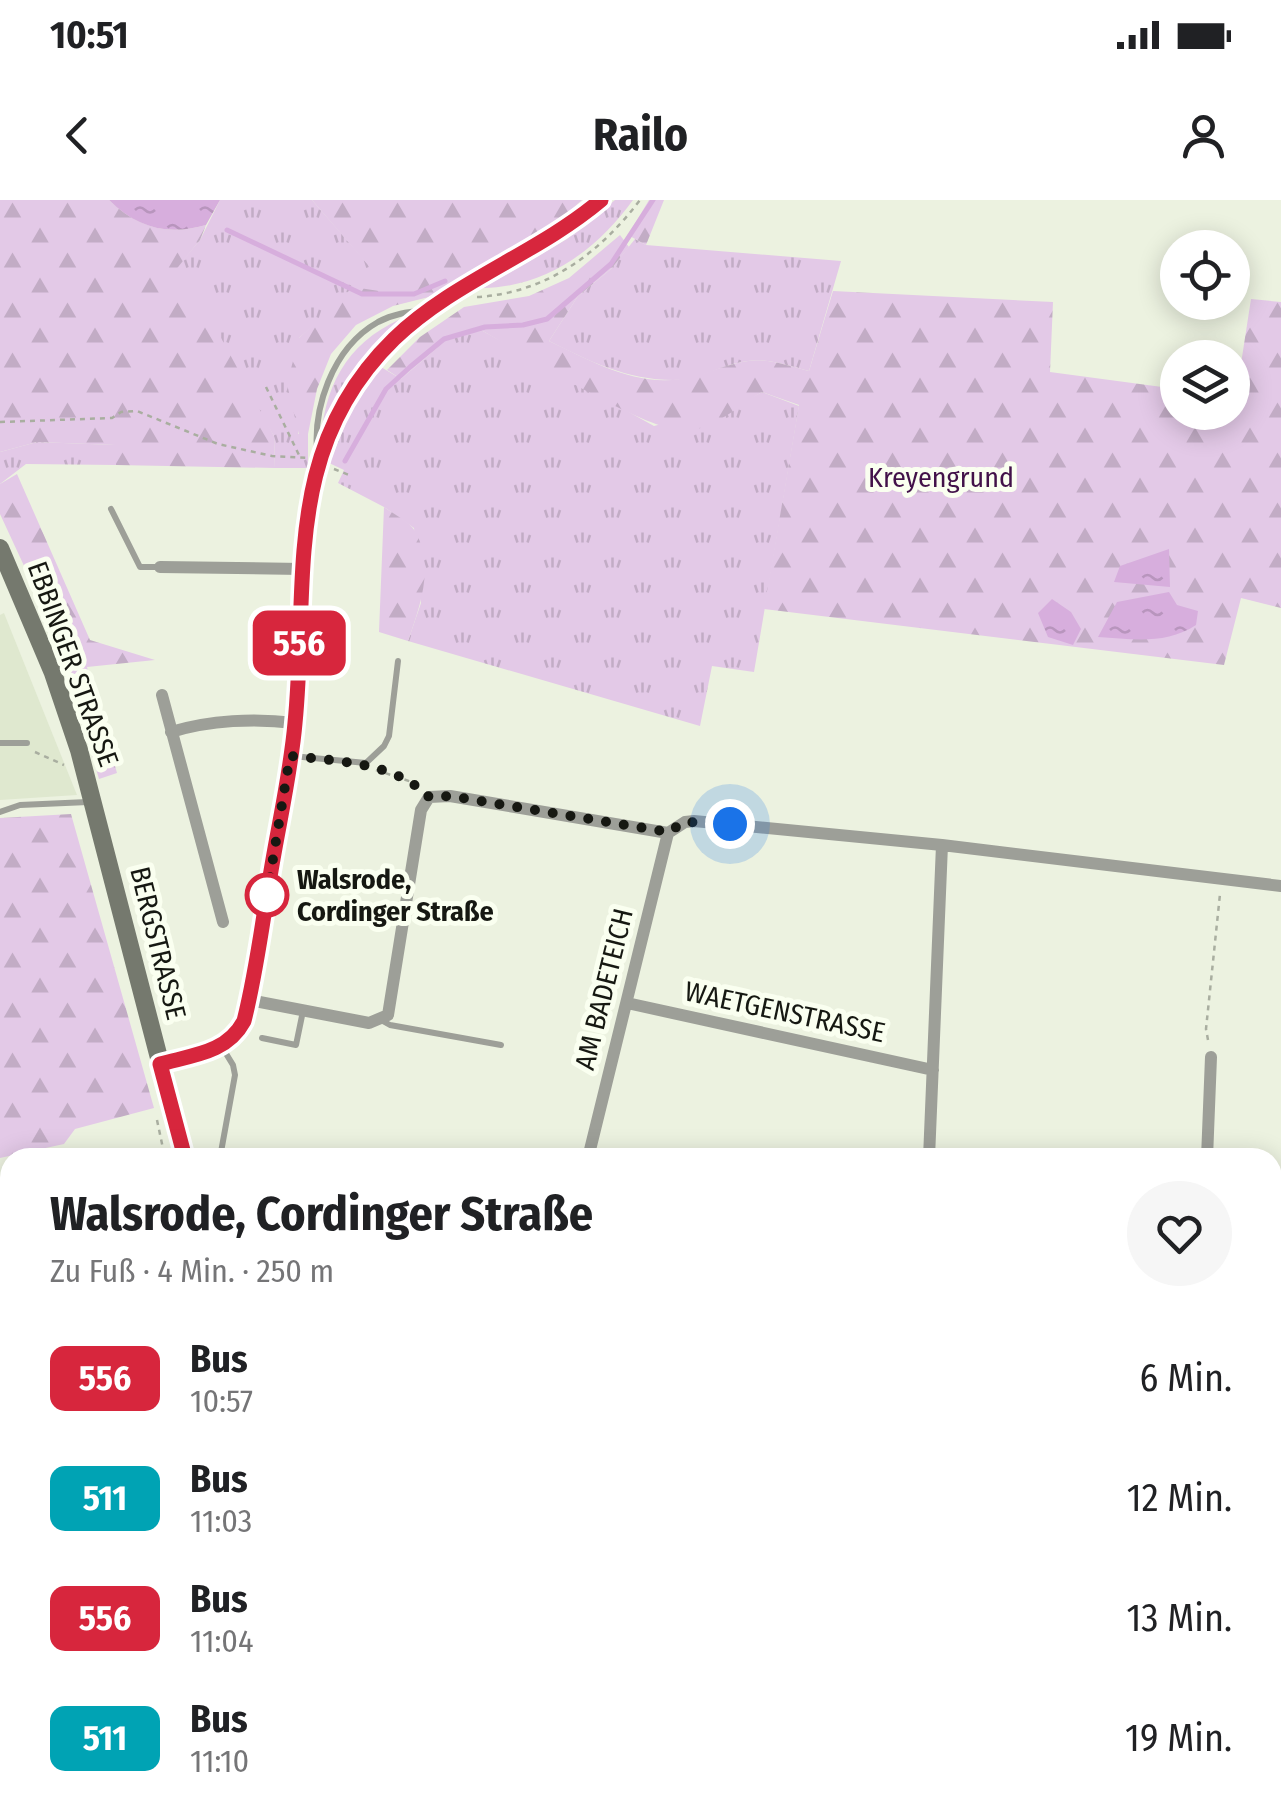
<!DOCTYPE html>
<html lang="de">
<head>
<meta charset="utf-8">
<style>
  :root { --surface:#fff; --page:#f6f6f6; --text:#202124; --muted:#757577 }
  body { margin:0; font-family:"Fira Sans Condensed",sans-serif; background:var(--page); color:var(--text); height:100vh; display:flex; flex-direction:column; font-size:38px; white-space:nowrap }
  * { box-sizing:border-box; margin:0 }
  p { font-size:32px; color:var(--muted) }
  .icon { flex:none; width:55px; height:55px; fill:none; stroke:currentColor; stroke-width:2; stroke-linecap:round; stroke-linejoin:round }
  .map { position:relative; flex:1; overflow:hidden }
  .sheet { position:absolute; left:0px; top:948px; width:1282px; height:672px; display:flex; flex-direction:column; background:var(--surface); border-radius:30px 30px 0 0; box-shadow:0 5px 25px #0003 }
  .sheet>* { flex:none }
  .badge { padding:0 20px; border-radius:15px; font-size:35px; line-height:65px }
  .controls { position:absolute; left:1160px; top:30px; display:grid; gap:20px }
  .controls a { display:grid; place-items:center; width:90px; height:90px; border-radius:50%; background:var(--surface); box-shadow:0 5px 25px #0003; font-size:50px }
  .you { position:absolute; width:50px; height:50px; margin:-25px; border:8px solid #fff; border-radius:50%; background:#1a73e8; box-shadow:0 0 0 15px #1a73e833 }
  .map>.badge { position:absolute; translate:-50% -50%; box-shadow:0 0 0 5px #fff }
  .round { display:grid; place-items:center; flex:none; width:105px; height:105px; border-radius:52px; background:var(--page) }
  .headline { display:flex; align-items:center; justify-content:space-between; height:170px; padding:0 50px }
  h1 { font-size:48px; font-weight:700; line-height:75px }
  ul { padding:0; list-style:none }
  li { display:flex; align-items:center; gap:30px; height:120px; padding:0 50px }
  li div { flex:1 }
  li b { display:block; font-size:38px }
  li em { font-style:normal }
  li .badge { min-width:110px; font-weight:700; text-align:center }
  .status { display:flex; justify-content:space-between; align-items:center; height:70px; padding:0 50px; background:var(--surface); direction:ltr }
  .status svg { height:28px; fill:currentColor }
  header { display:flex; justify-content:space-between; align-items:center; height:130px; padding:0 50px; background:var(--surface); font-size:45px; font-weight:700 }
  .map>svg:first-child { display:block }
  .built { fill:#dfe8cf }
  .grass { fill:url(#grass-tufts) }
  .forest { fill:url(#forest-firs) }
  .water { fill:url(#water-ripples) }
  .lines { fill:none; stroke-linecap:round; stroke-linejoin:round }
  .stream { stroke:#d7aedd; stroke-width:5 }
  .path { stroke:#a9aea0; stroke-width:2.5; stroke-dasharray:5 5; stroke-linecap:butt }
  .service { stroke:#9d9f98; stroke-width:6 }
  .minor { stroke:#9d9f98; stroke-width:12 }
  .secondary { stroke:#75796e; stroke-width:18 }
  .line-casing { stroke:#fff; stroke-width:22 }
  .line { stroke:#d7263d; stroke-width:15 }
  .walk { stroke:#161812; stroke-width:10; stroke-dasharray:0 18 }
  .stop-dot { fill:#fff; stroke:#d7263d; stroke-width:5 }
  .labels { text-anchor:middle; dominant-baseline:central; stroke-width:10; stroke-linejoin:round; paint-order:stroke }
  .park-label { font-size:28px; fill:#421149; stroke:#fafff0 }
  .street-label { font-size:28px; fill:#161812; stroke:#fafff0 }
  .stop-label { font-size:28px; font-weight:bold; fill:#161812; stroke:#fafff0; text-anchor:start }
</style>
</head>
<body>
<div class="status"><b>10:51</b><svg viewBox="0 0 49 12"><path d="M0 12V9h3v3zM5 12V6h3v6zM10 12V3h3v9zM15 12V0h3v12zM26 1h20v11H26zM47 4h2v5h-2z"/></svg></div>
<header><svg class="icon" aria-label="back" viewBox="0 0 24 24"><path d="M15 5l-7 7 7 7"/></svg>Railo<svg class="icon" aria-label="person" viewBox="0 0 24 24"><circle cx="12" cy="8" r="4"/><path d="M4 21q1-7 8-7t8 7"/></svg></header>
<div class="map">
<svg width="1281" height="1618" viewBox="0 0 1281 1618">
  <defs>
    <pattern id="grass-tufts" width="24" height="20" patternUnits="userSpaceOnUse" patternTransform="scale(2.5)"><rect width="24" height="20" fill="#e3c9e7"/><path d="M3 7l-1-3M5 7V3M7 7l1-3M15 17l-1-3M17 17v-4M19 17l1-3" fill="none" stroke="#c2acc5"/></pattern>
    <pattern id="forest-firs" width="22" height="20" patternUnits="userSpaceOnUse" patternTransform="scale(2.5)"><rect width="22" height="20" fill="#e3c9e7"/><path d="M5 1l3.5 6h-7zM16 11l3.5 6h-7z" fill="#c2acc5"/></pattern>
    <pattern id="water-ripples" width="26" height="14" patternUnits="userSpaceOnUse" patternTransform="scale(2.5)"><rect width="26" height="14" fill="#d7aedd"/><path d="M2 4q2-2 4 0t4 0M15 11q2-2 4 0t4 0" fill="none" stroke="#b895bd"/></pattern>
  </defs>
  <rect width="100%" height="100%" fill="#ecf2e0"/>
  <path class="built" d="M 4,413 L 77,595 L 0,600 L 0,415 Z"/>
  <path class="grass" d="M 220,0 L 312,0 L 394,94 L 324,116 L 299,138 L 298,234 L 308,234 L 308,268 L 275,268 L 274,236 L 173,72 L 200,40 Z
    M 615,0 L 633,0 C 597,50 546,87 483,88 L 567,39 Z
    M 635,39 L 646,45 L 841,61 L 809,171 C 789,166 768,158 748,161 C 723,164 699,180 673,180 C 627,180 589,161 549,141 L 578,96 L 611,69 Z
    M 410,115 C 370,152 342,188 321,238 C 326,178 353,137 410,115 Z
    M 481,130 L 654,226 L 744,202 L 762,192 L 799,206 L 754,472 L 712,466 L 700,526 L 408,441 L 421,403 L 414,328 L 384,307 L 338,283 L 344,270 L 329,263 L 351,211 L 381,167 L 401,179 L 445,141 Z
    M 37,242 L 116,245 L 116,265 L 26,264 L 0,284 L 0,252 Z"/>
  <path class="forest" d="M 0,0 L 109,0 C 138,28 168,36 206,25 L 200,40 L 174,72 L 199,97 L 274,236 L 275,268 L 116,265 L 115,245 L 37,242 L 0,252 Z
    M 312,0 L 582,0 L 561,19 L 437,95 L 393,106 L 356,125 L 331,154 L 317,189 L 308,234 L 299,235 L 287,184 L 299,138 L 353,87 L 392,93 Z
    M 649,0 L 664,0 L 646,45 L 628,35 Z
    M 620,35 L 629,47 L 611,69 L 578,96 L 549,141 C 589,160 634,186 680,179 C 703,176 725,164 748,161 C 768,158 789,166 809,171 L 833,91 L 1053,102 L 1050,172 L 1177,189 L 1178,212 L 1232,212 L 1233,196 L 1236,196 L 1251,99 L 1281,102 L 1281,408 L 1241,398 L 1224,465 L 764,409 L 799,205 L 762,192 C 738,206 717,227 688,231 C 651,235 520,152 481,130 L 445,141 L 401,179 L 387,170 L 420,137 L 464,107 L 529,96 L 569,78 Z
    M 17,274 L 90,440 L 155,460 L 87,467 L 117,573 L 99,579 L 57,437 L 0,314 L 0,284 Z
    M 384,307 C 393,314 409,321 415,331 C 435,367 420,406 408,441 L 379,432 Z
    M 71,614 L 154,908 L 75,929 L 64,944 L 0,958 L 0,618 Z
    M 1092,1610 L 1183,1610 L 1183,1614 L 1105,1614 L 1104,1618 L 1088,1618 Z"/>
  <path class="water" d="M 109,0 L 220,0 L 206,25 C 168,36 137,28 109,0 Z
    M 1169,349 L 1170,387 L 1114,382 L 1120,366 Z
    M 1169,392 L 1177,405 L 1198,411 L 1196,425 C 1166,445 1132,439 1098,437 L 1117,402 Z
    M 1052,399 L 1071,412 L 1081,429 L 1073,445 L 1048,437 L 1038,413 Z"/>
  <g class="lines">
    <path class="stream" d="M 227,30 L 362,94 L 414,94 L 445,81
      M 345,261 L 386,189 L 410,167 L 444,139 L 485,127 L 523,125 L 547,119 L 611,64 L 653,0"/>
    <path class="path" d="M 477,97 C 546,93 599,54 640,0
      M 266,187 L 299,255
      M 0,222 L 112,218 L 121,212 L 137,211 L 218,244 L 272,256 L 308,258
      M 334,269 L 349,275
      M 35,552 L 64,565
      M 376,570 L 415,583 L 419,587
      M 1208,840 L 1206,829 L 1220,694
      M 157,920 L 165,958
      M 417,1610 L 419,1618
      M 484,1610 L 486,1618
      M 551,1610 L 552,1612
      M 747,1610 L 748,1618"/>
    <path class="service" d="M 318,260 C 311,210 332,148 378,122 C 393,114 408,112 424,110
      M 111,309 L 140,367 L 159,367
      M 0,543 L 27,543
      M 292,556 L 366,563 L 384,546 L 389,536 L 398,461
      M 0,612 L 20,605 L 88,602
      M 381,820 L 390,825 L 501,845
      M 262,838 L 296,845 L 303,811
      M 221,952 L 235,875 L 233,865 L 222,847"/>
    <path class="minor" d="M 160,367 L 302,369
      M 162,495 L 223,722
      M 171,532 C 210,520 255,518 295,523
      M 668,633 L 685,622 L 694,621 L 942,645 L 1281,686
      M 249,800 L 369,823 L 388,815 L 421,610 L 429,597 L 450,596 L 668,633
      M 627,803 L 933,870
      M 160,864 C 193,855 227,853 244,821 C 257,770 263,717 272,665 C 280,618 291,570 295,523 C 309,383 281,249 394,139 C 454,81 537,54 601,0
      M 588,958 L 668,633
      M 929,958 L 942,645
      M 1207,958 L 1211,857
      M 0,1051 L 10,1049
      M 1272,1129 L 1281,1129
      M 0,1338 L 10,1356
      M 1272,1590 L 1281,1591
      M 98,1610 L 101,1618
      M 572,1610 L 574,1618
      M 1071,1610 L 1073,1618
      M 12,1618 L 60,1610"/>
    <path class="secondary" d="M 0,348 L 53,473 L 79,550 L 185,958
      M 353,1610 L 355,1618"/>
  </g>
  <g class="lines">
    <g class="line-casing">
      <path id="line" d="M 185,958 L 160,864 C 193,855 227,853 244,821 C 257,770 263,717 272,665 C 280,618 291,570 295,523 C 309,382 281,249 394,139 C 454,81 537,54 601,0"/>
    </g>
    <use href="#line" class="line"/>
    <path class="walk" d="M 267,695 L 290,556 C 336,561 395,562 429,597 L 450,596 L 668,632 L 685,622 L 730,624"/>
  </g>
  <circle class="stop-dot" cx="267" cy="695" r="20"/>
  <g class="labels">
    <g class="park-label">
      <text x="941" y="277">Kreyengrund</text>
    </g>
    <g class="street-label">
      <text transform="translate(73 464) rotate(70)">EBBINGER STRASSE</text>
      <text transform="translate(158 743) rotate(76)">BERGSTRASSE</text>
      <text transform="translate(604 789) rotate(-76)">AM BADETEICH</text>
      <text transform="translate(785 812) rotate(12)">WAETGENSTRASSE</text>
    </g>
    <g class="stop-label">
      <text x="297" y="679">Walsrode,<tspan x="297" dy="32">Cordinger Straße</tspan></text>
    </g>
  </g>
</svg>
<div class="controls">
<a><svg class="icon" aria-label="locate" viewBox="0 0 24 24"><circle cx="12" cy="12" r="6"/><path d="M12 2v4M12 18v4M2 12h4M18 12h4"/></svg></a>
<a><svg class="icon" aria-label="layers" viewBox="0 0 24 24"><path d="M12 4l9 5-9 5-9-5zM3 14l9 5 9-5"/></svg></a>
</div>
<div class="you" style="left:730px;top:624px"></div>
<b class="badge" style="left:299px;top:443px;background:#d7263d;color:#fff">556</b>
<section class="sheet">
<div class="headline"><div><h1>Walsrode, Cordinger Straße</h1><p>Zu Fuß · 4 Min. · 250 m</p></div><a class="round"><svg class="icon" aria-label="heart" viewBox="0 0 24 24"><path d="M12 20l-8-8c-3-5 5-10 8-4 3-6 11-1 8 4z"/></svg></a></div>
<ul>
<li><span class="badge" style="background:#d7263d;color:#fff">556</span><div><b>Bus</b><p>10:57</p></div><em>6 Min.</em></li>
<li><span class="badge" style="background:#00a3b4;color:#fff">511</span><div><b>Bus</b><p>11:03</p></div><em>12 Min.</em></li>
<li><span class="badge" style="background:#d7263d;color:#fff">556</span><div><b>Bus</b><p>11:04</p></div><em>13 Min.</em></li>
<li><span class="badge" style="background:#00a3b4;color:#fff">511</span><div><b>Bus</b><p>11:10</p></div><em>19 Min.</em></li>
</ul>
</section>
</div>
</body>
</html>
